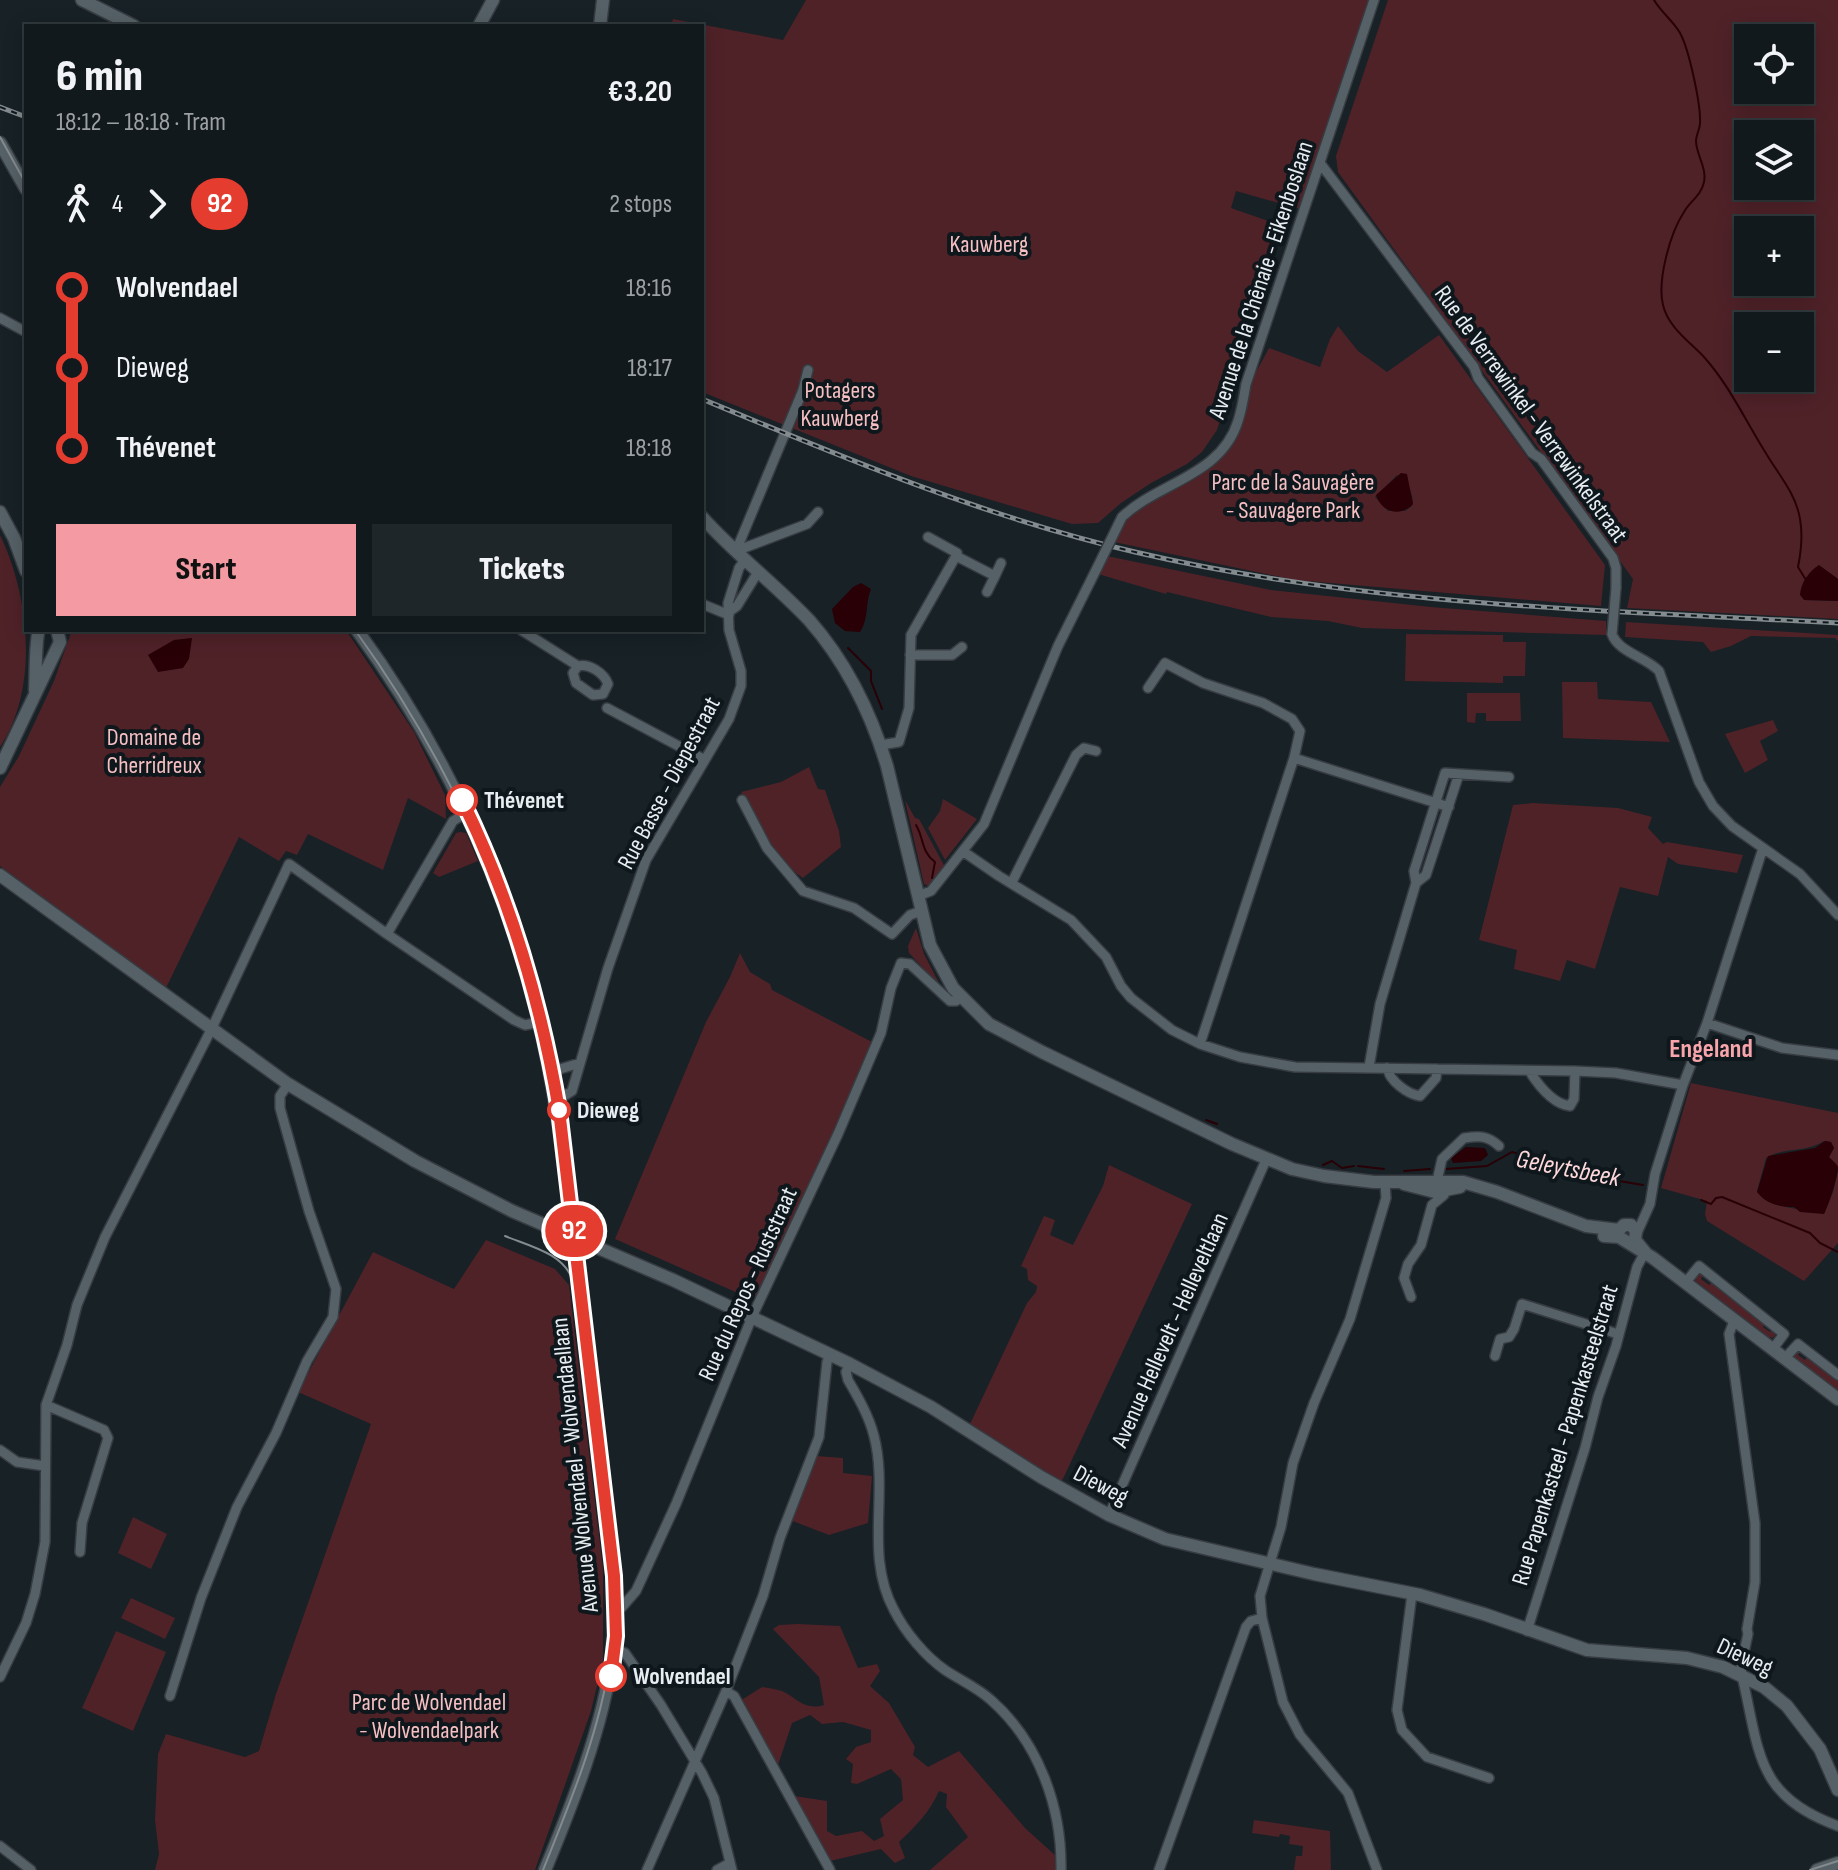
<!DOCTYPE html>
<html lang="en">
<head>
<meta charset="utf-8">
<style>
  :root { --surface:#11191c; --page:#1e2629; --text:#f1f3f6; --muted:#9ca0a3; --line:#30383b; --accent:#f49aa2 }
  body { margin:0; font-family:"Sofia Sans Condensed",sans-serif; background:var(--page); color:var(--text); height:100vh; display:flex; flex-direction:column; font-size:30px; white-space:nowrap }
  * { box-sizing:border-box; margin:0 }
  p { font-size:26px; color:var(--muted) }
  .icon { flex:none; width:44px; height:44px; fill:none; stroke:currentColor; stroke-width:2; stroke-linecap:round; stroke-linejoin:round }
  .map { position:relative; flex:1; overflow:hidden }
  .drawer { position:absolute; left:24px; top:24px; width:680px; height:608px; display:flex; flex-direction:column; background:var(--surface); border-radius:0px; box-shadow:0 4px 20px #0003,0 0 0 2px var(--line) }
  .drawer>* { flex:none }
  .badge { padding:0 16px; border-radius:26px; font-size:28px; line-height:52px }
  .fabs { position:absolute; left:1734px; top:24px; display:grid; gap:16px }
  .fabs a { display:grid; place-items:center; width:80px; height:80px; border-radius:0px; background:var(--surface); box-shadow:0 4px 20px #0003,0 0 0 2px var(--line); font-size:40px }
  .map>.badge { position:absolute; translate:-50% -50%; box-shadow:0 0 0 4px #fff }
  .legs { display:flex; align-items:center; gap:12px; height:88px; padding:0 32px; font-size:26px }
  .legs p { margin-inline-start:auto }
  .summary { display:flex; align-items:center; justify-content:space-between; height:136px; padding:0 32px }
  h1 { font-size:44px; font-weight:800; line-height:60px }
  .action { display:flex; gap:16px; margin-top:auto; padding:16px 32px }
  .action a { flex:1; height:92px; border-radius:0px; background:var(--accent); color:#111; font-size:32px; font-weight:800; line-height:92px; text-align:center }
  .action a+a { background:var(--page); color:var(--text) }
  ul { padding:0 32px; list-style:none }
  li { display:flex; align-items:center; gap:28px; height:80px; font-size:30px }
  li i { display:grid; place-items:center; width:12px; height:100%; margin:0 10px; background:currentColor }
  li i::after { content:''; width:20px; height:20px; margin:-10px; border:6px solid; border-radius:50%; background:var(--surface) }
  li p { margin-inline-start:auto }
  li:first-child i { background:linear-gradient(#0000 50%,currentColor 0) }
  li:last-child i { background:linear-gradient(currentColor 50%,#0000 0) }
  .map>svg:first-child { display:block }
  .green { fill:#4f2228; fill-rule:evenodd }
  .water { fill:#280006 }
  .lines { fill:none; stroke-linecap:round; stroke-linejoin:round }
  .stream { stroke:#280006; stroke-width:2 }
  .street-casing { stroke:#363c41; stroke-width:12 }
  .secondary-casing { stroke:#363c41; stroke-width:15 }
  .street { stroke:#566167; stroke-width:9 }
  .secondary { stroke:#566167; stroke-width:12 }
  .tram { stroke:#838b8f; stroke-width:2 }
  .rail-casing { stroke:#838b8f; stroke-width:5 }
  .rail { stroke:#0e171c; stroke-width:2; stroke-dasharray:6; stroke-linecap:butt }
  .street-bridge-casing { stroke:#363c41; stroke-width:12; stroke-linecap:butt }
  .street-bridge { stroke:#566167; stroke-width:9 }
  .line-1-casing { stroke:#fff; stroke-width:18 }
  .line-1 { stroke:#e43c2e; stroke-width:12 }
  .stop-1-dot { fill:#fff; stroke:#e43c2e; stroke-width:4 }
  .labels { text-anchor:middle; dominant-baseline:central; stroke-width:8; stroke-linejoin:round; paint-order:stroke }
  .park-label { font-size:24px; fill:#f6bfc2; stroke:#0e171c }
  .street-label { font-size:24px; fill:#e7edf1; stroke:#0e171c }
  .stop-label { font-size:24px; font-weight:bold; fill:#e7edf1; stroke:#0e171c; text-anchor:start }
  .neighbourhood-label { font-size:26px; font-weight:bold; fill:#f8a4ab; stroke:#0e171c }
  .water-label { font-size:26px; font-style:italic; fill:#fed8da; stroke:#0e171c }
</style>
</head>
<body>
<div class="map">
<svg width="1838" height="1870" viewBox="0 0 1838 1870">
  <rect width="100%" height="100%" fill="#172126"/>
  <path class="green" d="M 806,0 L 1369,0 L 1300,209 L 1236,191 L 1231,208 L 1283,226 L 1217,430 L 1202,452 L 1187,464 L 1151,483 L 1121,503 L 1098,523 L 1072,524 L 911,476 L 702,392 L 702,26 L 671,26 L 673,19 L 783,40 Z
    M 1388,0 L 1838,0 L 1838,579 L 1818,565 L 1805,600 L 1838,601 L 1838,619 L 1627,608 L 1633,579 L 1338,172 L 1336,156 ZM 1748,38 L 1800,38 L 1800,90 L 1748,90 ZM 1748,134 L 1800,134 L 1800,186 L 1748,186 ZM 1748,230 L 1800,230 L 1800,282 L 1748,282 ZM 1748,326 L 1800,326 L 1800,378 L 1748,378 Z
    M 1338,326 L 1358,351 L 1387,372 L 1439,335 L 1605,565 L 1601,606 L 1295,580 L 1114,542 L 1130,514 L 1197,477 L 1218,461 L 1236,437 L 1255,374 L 1269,348 L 1320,367 L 1330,339 ZM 1397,475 C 1406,484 1415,492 1412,506 L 1405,511 L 1388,511 L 1375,497 Z
    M 0,535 C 30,597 39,688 0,747 Z
    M 1107,556 L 1271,590 L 1431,607 L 1606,621 L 1606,635 L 1362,628 L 1328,621 L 1271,617 L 1167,592 L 1166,594 L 1098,574 Z
    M 1626,622 L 1838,635 L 1838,641 L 1835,638 L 1751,636 L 1731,646 L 1711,652 L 1703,642 L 1625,637 Z
    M 72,630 L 346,630 L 414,732 L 445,795 L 446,819 L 408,798 L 383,870 L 308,834 L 297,855 L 286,851 L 279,861 L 239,837 L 166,988 L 0,866 L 0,787 L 19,756 L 54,681 Z
    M 1406,634 L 1503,635 L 1503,642 L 1526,642 L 1525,676 L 1503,676 L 1503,683 L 1405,681 Z
    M 1562,682 L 1597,682 L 1598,699 L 1651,702 L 1670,742 L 1563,738 Z
    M 1467,693 L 1520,693 L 1521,721 L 1486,721 L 1486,713 L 1476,713 L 1475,723 L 1467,722 Z
    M 1773,720 L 1778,731 L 1760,741 L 1768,760 L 1745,773 L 1725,734 Z
    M 809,767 L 818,789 L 825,790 L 839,831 L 841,847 L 803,878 C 771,857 758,825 741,792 L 781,782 Z
    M 943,799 L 977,819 L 945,860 L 928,828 L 940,811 Z
    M 905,800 L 915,818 L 919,819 L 945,867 L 929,886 L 924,884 Z
    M 1533,803 L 1618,808 L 1652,817 L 1648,828 L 1663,844 L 1667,842 L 1743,855 L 1737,873 L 1678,864 L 1668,857 L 1658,896 L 1620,887 L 1595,969 L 1567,960 L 1560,981 L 1514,969 L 1517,950 L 1479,940 L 1513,805 Z
    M 460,832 L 466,833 L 478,861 L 439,877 L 433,873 L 456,833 Z
    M 916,928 L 924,954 L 941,987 L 909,953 L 908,946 Z
    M 740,953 L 750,972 L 770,984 L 772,990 L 874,1043 L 756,1301 L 615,1239 L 706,1022 L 730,977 Z
    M 1691,1083 L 1838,1113 L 1838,1168 L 1829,1157 L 1834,1148 L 1831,1142 L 1824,1141 C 1806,1153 1783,1147 1766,1158 L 1757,1191 C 1771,1210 1802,1208 1824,1214 L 1833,1192 L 1838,1170 L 1838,1243 L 1804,1281 L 1707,1221 L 1705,1214 L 1707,1201 L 1661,1188 Z
    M 1109,1165 L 1192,1204 L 1061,1483 L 970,1424 L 1027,1303 L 1036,1292 L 1037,1286 L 1028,1280 L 1027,1269 L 1021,1266 L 1044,1216 L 1055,1220 L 1050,1235 L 1073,1245 L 1103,1186 Z
    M 486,1240 L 555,1269 L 569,1285 L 603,1569 L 603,1661 L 591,1711 L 535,1870 L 155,1870 L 159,1854 L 155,1820 L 158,1754 L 166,1734 L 245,1757 L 259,1751 L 276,1694 L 371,1424 L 298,1392 L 373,1252 L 454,1289 Z
    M 1699,1270 L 1704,1274 L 1701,1279 L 1709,1285 L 1713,1281 L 1766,1322 L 1763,1327 L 1770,1332 L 1774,1328 L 1778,1331 L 1773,1338 L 1768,1337 L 1693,1279 Z
    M 1797,1348 L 1801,1351 L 1798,1355 L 1805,1360 L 1809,1355 L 1838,1376 L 1838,1391 L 1791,1356 Z
    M 817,1456 L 843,1458 L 843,1473 L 872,1476 L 868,1523 L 829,1535 L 790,1520 Z
    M 133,1517 L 167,1534 L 151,1569 L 118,1553 Z
    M 131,1598 L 175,1618 L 165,1639 L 121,1618 Z
    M 798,1624 L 840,1626 L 858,1668 L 877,1664 L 880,1671 L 870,1686 L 889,1703 L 915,1747 L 913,1755 L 928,1767 L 959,1751 L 1025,1828 L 1056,1856 L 1059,1870 L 930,1870 L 968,1837 L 946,1807 L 947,1794 L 939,1791 C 930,1812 915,1827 899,1842 L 905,1858 L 895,1863 L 881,1849 L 830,1861 L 794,1796 L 827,1801 L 827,1831 L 836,1836 L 862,1831 L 874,1841 L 884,1836 L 880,1819 L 903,1800 L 901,1779 L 891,1769 L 857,1784 L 851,1783 L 853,1764 L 846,1759 L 856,1747 L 871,1742 L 871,1730 L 843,1722 L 822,1724 L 810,1715 L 792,1723 L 778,1765 L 773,1762 L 740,1701 L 762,1687 C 769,1688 776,1689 782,1691 C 797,1698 805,1711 824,1705 L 819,1677 L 773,1629 L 779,1625 Z
    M 116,1631 L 166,1652 L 133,1731 L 82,1708 Z
    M 1254,1820 L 1330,1831 L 1331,1870 L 1294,1870 L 1296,1856 L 1302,1856 L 1303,1846 L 1289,1844 L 1290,1836 L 1280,1834 L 1279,1837 L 1252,1833 Z"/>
  <path class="water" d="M 1401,473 L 1407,474 L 1413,504 C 1401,517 1382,513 1376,495 Z
    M 1819,565 L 1838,579 L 1838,601 L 1804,600 L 1800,595 C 1801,583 1808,572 1819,565 Z
    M 861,583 L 871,589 C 865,603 869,619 860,632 L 845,631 L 835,623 L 832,609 L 853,587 Z
    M 192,638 L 189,659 L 183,668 L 158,672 L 148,655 L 174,640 Z
    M 1825,1141 L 1831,1142 L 1834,1148 L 1829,1157 C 1831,1159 1837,1164 1838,1167 C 1838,1177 1829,1204 1824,1214 L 1800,1212 L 1794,1207 C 1779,1207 1766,1204 1757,1192 L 1768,1156 L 1815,1148 Z
    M 1466,1147 L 1485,1148 L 1488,1155 L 1481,1161 L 1453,1163 L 1451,1158 Z"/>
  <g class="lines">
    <path class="stream" d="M 1654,0 C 1661,12 1674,22 1680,33 C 1689,49 1701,105 1700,123 C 1700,129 1696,135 1696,141 C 1696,154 1707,168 1704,182 C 1701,196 1690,201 1684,212 C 1670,233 1657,281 1663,305 C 1668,327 1690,342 1704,357 C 1730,386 1746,422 1767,455 C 1779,475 1796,494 1800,519 C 1803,535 1801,552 1798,567 L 1806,580
      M 848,648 L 871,671 L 871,681 L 882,709
      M 916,825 C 924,838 921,852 935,862 L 932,878
      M 1206,1120 L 1217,1124
      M 1323,1165 L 1332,1161 L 1342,1168 L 1354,1166
      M 1358,1166 L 1384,1169
      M 1446,1169 L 1487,1166 L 1512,1152 L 1595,1177 L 1643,1185
      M 1404,1171 L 1430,1169
      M 1701,1200 L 1711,1204 L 1716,1198 L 1722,1197 L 1810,1233 L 1820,1243 L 1838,1252"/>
    <g class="street-casing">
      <path id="street" d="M 1320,163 L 1474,367 L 1478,378 L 1532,453 L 1541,459 L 1613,558 L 1616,568 L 1616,588
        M 0,318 L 26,332
        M 1122,517 C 1159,482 1221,476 1238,421 C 1242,409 1244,396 1246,384 L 1374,0
        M 928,537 L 957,553 L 956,556 L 995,576 L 987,592
        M 736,551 L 803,390 L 808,370
        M 736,551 L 807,524 L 818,512
        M 995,576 L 1001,563
        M 702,604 L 729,615
        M 730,611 L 737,606 L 758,572
        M 521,630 L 578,666 C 589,663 604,673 608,684 L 603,694 L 593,695 L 576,683 L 573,673 L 578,666
        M 1612,634 C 1618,652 1646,657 1659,671 L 1699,782 L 1713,806 L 1732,826 L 1800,874 L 1838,915
        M 910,655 L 952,655 L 962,647
        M 1148,688 L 1165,663 L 1203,683 L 1263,703 L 1292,719 L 1300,731 L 1294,758 L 1200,1044
        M 607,708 L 705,760
        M 881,745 L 899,742 L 909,708 L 911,635 L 956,556
        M 1294,758 L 1449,807
        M 742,800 L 767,848 L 803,891 L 854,908 L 892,934 L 910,915 L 921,911
        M 964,852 L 999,876 L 1071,920 L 1106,957 L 1121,986 L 1131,998 L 1172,1030 L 1200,1044 L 1240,1057 L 1295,1067 L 1575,1071 L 1616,1073 L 1683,1085
        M 1012,882 L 1076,755 L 1084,748 L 1096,751
        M 1416,883 L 1426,875 L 1459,774
        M 918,896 L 931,891 L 984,824 L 1058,646 L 1097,568
        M 387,934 L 453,821 L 466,813
        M 1707,1023 L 1782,1048 L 1838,1055
        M 1369,1067 L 1380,1004 L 1416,883 L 1414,871 L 1445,773 L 1509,777
        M 1387,1068 C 1390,1081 1407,1094 1420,1096 L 1436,1078 L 1437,1069
        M 550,1072 L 580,1063
        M 1530,1072 C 1539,1086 1553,1104 1570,1106 L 1574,1099 L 1575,1071
        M 556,1101 L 572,1091 L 608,968 L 646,860 L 729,719 L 741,686 L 741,671 L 729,630 L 728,603 L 739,568 L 745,560
        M 1437,1181 L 1442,1159 L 1464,1138 C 1479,1136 1487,1135 1499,1146
        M 1637,1233 L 1650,1204 L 1655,1174 L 1683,1085 L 1707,1023 L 1763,848
        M 1686,1282 L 1699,1266 L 1784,1334 L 1772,1350
        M 1411,1297 L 1404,1278 L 1408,1264 L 1421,1245 L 1432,1205 L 1444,1195 L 1443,1186
        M 1734,1321 L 1729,1334 L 1755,1523 L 1755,1582 L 1747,1629 L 1748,1634 L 1741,1666 L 1742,1676 C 1760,1752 1755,1796 1838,1826
        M 1495,1356 L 1500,1339 L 1509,1337 L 1514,1329 L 1522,1304 L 1618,1334
        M 1784,1359 L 1798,1344 L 1838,1375
        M 850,1364 L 846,1372 L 848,1380 C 858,1397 869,1416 874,1436 C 889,1493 864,1555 894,1610 C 905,1632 925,1656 945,1670 C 960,1680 978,1688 991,1700 C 1039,1742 1062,1808 1061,1870
        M 46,1405 L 104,1430 L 108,1438 L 82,1523 L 80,1552
        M 0,1450 L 17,1462 L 45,1466
        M 1109,1515 L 1266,1160
        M 1412,1594 L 1397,1710 L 1402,1730 L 1427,1757 L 1489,1778
        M 614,1608 L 622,1607 L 636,1591 L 676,1504 L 752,1317 L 838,1134 L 881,1033 L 891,988 L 901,963 L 910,964 L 950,1001 L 956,1001 L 960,997
        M 1527,1631 L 1585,1448 L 1598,1397 L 1616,1346 L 1637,1267 L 1645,1252
        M 613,1649 L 625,1653 L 661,1705 L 702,1773 L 714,1798 L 732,1870
        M 0,1677 L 26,1623 L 35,1594 L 45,1542 L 46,1405 L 67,1345 L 77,1305 L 105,1237 L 211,1030 L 289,864 L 387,934 L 514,1020 L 525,1025 L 540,1022
        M 726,1691 L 734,1696 L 830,1870
        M 170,1696 L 201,1598 L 237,1507 L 276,1433 L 307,1361 L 333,1317 L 336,1289 L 309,1211 L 280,1108 L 280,1096 L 288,1084
        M 0,1846 L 31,1870
        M 647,1870 L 726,1691 L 763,1596 L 780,1538 L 819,1437 L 827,1362 L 830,1354
        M 717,1870 L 730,1863
        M 1159,1870 L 1246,1627 L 1251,1621 L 1262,1618
        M 1377,1870 L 1348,1793 L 1300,1735 L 1283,1702 L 1262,1618 L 1260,1596 L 1281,1527 L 1293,1463 L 1314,1403 L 1350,1319 L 1386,1198 L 1385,1183"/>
    </g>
    <g class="secondary-casing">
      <path id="secondary" d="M 82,0 L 134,26
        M 479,26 L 493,0
        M 600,26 L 603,0
        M 0,143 L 26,189
        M 0,512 L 14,538 L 26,571
        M 702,517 C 735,554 775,584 809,620 C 846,662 871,713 887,766 L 930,945 L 953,988 L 989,1024 L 1042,1052 L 1232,1144 L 1292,1169 L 1324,1176 L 1374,1182 L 1463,1182 L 1497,1192 L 1586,1226 L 1619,1230 L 1624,1225 L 1631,1225 L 1636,1231 L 1635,1240 L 1645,1252
        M 357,630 C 437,740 497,863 532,994 C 559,1093 568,1197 580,1299 C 591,1391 603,1483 613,1576 C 613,1603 615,1630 612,1657 C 603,1727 572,1805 545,1870
        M 35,690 C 36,675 35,641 39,630
        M 0,768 L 60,642 L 57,630
        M 0,875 L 288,1084 L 415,1161 L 512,1211 L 673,1280 L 850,1364 L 931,1407 L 1041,1477 L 1109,1515 L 1165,1539 L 1314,1574 L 1420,1595 L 1484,1614 L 1587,1650 L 1687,1658 L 1723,1667 L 1764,1687 L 1787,1706 L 1820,1749 L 1838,1790
        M 1404,1184 L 1435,1192 L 1460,1187
        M 1604,1236 L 1619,1237 L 1653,1258 L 1838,1399
        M 1817,1870 L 1838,1863"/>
    </g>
    <use href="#street" class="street"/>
    <use href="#secondary" class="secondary"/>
    <path class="tram" d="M 0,137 L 26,184
      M 355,630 C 443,752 508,890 541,1037 C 567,1149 574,1265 588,1379 C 593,1425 599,1470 604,1516 C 610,1562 616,1612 610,1659 C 600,1731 570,1803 543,1870
      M 505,1236 C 529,1246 564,1253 573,1281
      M 1810,1870 L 1838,1861"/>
    <g class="rail-casing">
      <path id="rail" d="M 0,107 L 26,117
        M 702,399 C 844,458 985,517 1135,552 C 1365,606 1603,610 1838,623"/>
    </g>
    <use href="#rail" class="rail"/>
    <g class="street-bridge-casing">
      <path id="street-bridge" d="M 1097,568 L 1122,517
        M 1612,634 L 1616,588"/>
    </g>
    <use href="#street-bridge" class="street-bridge"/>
  </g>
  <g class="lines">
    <g class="line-1-casing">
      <path id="line-1" d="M 462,800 C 510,898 541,1003 559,1110 L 614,1576 L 616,1636 L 611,1676"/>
    </g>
    <use href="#line-1" class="line-1"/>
  </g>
  <g class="stop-1-dot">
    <circle cx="462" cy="800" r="14"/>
    <circle cx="559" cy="1110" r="10"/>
    <circle cx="611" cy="1676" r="14"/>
  </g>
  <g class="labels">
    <g class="park-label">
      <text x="989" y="244">Kauwberg</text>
      <text x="840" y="390">Potagers<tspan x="840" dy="28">Kauwberg</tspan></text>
      <text x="1293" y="482">Parc de la Sauvagère<tspan x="1293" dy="28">- Sauvagere Park</tspan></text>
      <text x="154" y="737">Domaine de<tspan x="154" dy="28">Cherridreux</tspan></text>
      <text x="429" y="1702">Parc de Wolvendael<tspan x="429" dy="28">- Wolvendaelpark</tspan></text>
    </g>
    <g class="street-label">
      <text transform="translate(1261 280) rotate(-72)">Avenue de la Chênaie - Eikenboslaan</text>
      <text transform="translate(1531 414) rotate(54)">Rue de Verrewinkel - Verrewinkelstraat</text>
      <text transform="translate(669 783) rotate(-62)">Rue Basse - Diepestraat</text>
      <text transform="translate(748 1284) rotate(-66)">Rue du Repos - Ruststraat</text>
      <text transform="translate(1170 1330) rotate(-66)">Avenue Hellevelt - Helleveltlaan</text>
      <text transform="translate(1565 1435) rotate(-73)">Rue Papenkasteel - Papenkasteelstraat</text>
      <text transform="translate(575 1465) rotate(-96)">Avenue Wolvendael - Wolvendaellaan</text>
      <text transform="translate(1101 1485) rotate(28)">Dieweg</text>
      <text transform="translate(1745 1657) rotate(25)">Dieweg</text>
    </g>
    <g class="stop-label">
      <text x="484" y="800">Thévenet</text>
      <text x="577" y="1110">Dieweg</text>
      <text x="633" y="1676">Wolvendael</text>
    </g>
    <g class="neighbourhood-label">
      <text x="1711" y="1049">Engeland</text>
    </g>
    <g class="water-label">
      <text transform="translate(1568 1169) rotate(11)">Geleytsbeek</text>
    </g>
  </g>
</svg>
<div class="fabs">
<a><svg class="icon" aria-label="locate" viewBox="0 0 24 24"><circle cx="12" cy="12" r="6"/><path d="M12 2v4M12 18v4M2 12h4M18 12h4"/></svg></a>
<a><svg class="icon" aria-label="layers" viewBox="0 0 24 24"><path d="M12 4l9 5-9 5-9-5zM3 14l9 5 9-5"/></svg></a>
<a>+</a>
<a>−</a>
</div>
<b class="badge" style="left:574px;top:1231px;background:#e43c2e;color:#fff">92</b>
<section class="drawer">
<div class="summary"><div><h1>6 min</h1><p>18:12 – 18:18 · Tram</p></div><b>€3.20</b></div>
<div class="legs"><svg class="icon" aria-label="walk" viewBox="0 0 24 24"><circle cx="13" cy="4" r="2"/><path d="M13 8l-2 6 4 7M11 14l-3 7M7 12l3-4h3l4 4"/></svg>4<svg class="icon" aria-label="forward" viewBox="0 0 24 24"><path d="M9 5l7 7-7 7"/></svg><b class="badge" style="background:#e43c2e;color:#fff">92</b><p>2 stops</p></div>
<ul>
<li><i style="color:#e43c2e"></i><b>Wolvendael</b><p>18:16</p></li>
<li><i style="color:#e43c2e"></i><span>Dieweg</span><p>18:17</p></li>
<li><i style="color:#e43c2e"></i><b>Thévenet</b><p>18:18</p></li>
</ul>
<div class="action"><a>Start</a><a>Tickets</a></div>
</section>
</div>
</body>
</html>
